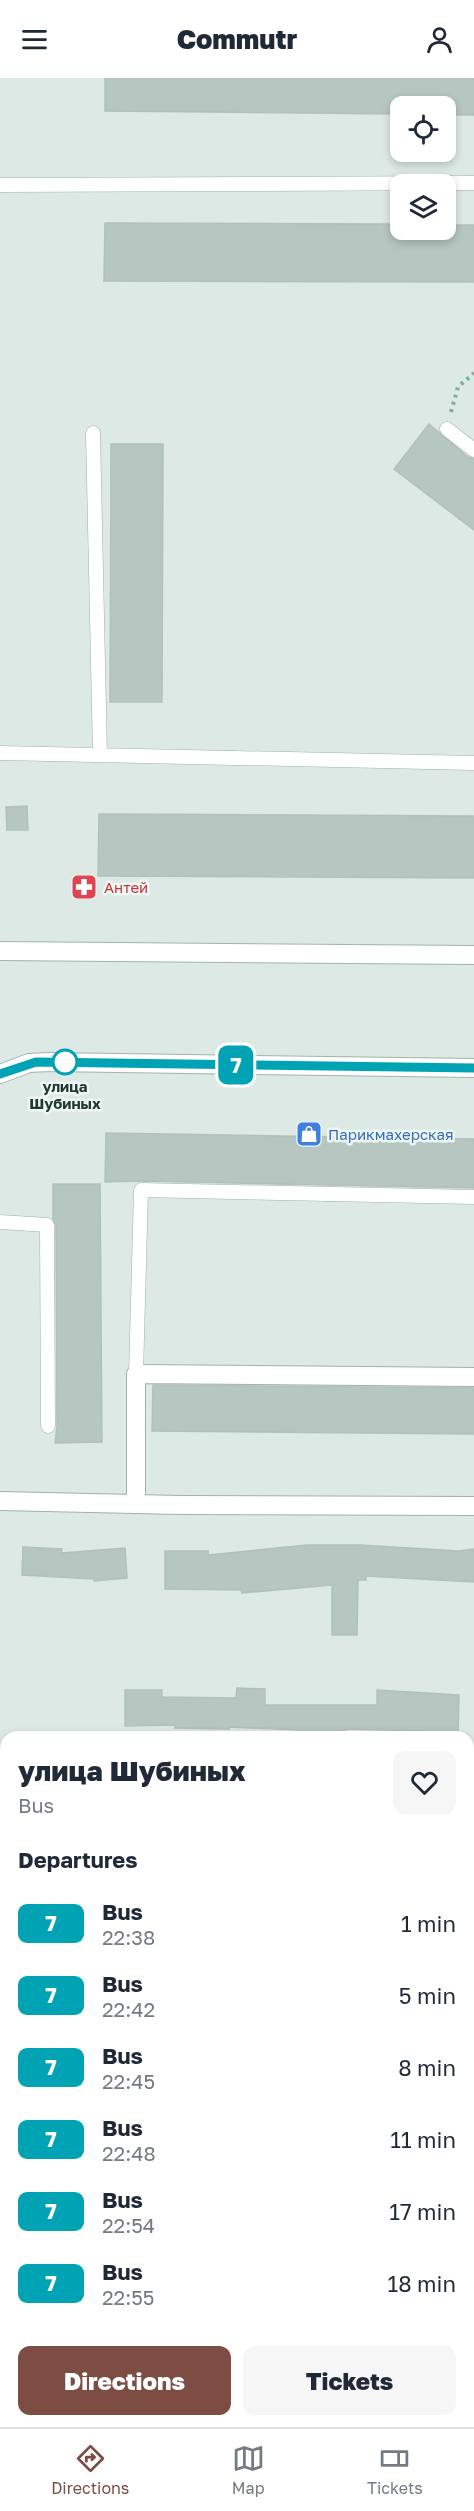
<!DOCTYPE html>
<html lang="en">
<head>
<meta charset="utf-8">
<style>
  :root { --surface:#fff; --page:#f6f6f7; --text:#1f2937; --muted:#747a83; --line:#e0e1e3; --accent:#7d4d44 }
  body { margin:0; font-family:"Golos Text",sans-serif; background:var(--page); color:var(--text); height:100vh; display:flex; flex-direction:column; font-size:22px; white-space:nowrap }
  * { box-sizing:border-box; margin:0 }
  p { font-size:20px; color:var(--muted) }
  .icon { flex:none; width:33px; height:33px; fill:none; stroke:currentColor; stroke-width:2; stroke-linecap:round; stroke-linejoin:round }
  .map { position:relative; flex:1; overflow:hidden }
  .side { position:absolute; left:0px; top:1653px; width:474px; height:696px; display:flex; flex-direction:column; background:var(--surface); border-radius:18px 18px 0 0; box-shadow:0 3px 9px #0003 }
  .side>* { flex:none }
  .badge { padding:0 12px; border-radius:9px; font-size:21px; line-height:39px }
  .buttons { position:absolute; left:390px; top:18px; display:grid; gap:12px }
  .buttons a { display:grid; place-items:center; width:66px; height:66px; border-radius:12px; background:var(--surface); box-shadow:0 3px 9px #0003; font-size:30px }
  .map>.badge { position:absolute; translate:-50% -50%; box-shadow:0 0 0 3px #fff }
  h2 { padding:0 18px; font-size:22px; line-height:54px }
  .round { display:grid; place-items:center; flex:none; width:63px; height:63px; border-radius:12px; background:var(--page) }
  .summary { display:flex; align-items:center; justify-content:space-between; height:102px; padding:0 18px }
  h1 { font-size:28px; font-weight:800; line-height:45px }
  .cta { display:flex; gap:12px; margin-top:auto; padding:12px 18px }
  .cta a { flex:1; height:69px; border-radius:12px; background:var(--accent); color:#fff; font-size:24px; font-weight:800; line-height:69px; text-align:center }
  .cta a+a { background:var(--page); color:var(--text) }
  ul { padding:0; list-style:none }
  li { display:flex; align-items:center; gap:18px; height:72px; padding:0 18px }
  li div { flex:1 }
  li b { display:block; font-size:22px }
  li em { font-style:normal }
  li .badge { min-width:66px; font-weight:700; text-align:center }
  header { display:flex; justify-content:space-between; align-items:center; height:78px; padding:0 18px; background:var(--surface); font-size:27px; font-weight:800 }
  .tabs { display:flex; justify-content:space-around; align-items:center; height:84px; border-top:2px solid var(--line); background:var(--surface); font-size:16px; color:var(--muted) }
  .tabs a { display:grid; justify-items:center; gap:3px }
  .tabs .selected { color:var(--accent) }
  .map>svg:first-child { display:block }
  .building { fill:#b6c6c0; stroke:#b0c2bb; stroke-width:1.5 }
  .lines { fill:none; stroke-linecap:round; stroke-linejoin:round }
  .service-casing { stroke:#a0b0ab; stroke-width:15 }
  .minor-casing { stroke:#a0b0ab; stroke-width:20 }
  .secondary-casing { stroke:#9db5ac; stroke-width:20 }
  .path { stroke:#7eac9e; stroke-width:4; stroke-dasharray:3 4.5; stroke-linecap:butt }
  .service { stroke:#fff; stroke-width:14 }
  .minor { stroke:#fff; stroke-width:18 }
  .secondary { stroke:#fff; stroke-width:18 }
  .line-casing { stroke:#fff; stroke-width:14 }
  .line { stroke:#00a3b4; stroke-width:9 }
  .stop-dot { fill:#fff; stroke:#00a3b4; stroke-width:3 }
  .labels { text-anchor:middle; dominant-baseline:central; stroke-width:5; stroke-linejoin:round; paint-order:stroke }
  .health-label { font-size:15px; fill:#be3a42; stroke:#edf6f2; text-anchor:start }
  .stop-label { font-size:15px; font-weight:bold; fill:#1f3831; stroke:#edf6f2 }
  .shop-label { font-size:15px; fill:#366cbe; stroke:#edf6f2; text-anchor:start }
</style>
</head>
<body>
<header><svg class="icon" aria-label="menu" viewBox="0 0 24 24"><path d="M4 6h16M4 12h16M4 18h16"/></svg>Commutr<svg class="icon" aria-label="person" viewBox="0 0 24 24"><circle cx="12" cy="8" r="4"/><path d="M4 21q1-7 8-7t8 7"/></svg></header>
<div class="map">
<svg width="474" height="2349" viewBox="0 0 474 2349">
  <rect width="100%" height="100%" fill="#dde9e4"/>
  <path class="building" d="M 105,0 L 474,0 L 474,37 L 446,37 L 446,28 L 400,28 L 400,36 L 105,33 Z
    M 105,145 L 400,146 L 400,152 L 446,152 L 446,147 L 474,147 L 474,204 L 104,203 Z
    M 429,346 L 468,379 L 474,381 L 474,452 L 394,391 Z
    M 111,366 L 163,366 L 162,624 L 110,624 Z
    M 27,728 L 28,752 L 7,752 L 6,729 Z
    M 99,736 L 474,738 L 474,800 L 98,798 Z
    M 106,1055 L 474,1061 L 474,1110 L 141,1103 L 105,1104 Z
    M 53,1106 L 100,1106 L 102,1364 L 55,1365 L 57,1348 L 56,1147 L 53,1141 Z
    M 153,1307 L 474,1310 L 474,1356 L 152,1353 Z
    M 307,1467 L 360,1467 L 459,1473 L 474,1471 L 474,1504 L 366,1498 L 366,1502 L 358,1502 L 357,1557 L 332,1557 L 332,1507 L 242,1515 L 241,1512 L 165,1511 L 165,1473 L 208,1473 L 208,1477 Z
    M 23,1469 L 62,1471 L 61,1475 L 125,1470 L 127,1500 L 94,1503 L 94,1501 L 22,1497 Z
    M 237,1610 L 265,1611 L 265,1627 L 377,1627 L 377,1612 L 459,1617 L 458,1659 L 426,1659 L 426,1653 L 346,1651 L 346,1659 L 300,1659 L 300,1652 L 229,1649 L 229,1651 L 175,1650 L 175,1647 L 125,1648 L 125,1612 L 162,1612 L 162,1619 L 236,1620 Z"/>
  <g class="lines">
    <g class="service-casing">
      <path id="service" d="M 0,107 L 474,105
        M 447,351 L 474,372
        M 93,355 L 100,677
        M 0,675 L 474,685
        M 0,1144 L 47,1147 L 48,1348
        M 136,1296 L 141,1112 L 474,1119"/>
    </g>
    <g class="minor-casing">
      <path id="minor" d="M 0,1423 L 180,1427 L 474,1428
        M 136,1425 L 136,1296 L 474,1299
        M 0,1715 L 6,1716
        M 468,1716 L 474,1716
        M 0,2135 L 6,2135
        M 468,2183 L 474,2184"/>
    </g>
    <g class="secondary-casing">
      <path id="secondary" d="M 0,873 L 474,877
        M 0,996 L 29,985 L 49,984 L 474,990"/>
    </g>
    <path class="path" d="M 451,334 L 458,309 L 474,295"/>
    <use href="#service" class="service"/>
    <use href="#minor" class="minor"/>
    <use href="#secondary" class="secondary"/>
  </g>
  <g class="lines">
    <g class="line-casing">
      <path id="line" d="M 0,996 L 36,984 L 474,990"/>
    </g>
    <use href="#line" class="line"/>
  </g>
  <defs>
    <g id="pharmacy-square" transform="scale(1.35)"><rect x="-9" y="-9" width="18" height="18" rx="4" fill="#e0444e" stroke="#edf6f2"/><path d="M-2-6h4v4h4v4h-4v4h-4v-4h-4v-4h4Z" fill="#fff"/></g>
    <g id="shop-square" transform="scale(1.35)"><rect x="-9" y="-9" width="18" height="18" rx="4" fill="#3f7fe0" stroke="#edf6f2"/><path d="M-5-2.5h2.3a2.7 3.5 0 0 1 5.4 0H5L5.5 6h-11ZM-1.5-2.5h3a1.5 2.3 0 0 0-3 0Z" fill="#fff"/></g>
  </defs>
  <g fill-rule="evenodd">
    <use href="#pharmacy-square" x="84" y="809"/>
    <use href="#shop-square" x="309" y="1056"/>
  </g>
  <circle class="stop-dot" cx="65" cy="984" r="12"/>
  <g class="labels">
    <g class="health-label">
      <text x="104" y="809">Антей</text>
    </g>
    <g class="stop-label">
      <text x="65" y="1008">улица<tspan x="65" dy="17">Шубиных</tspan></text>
    </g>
    <g class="shop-label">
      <text x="328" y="1056">Парикмахерская</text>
    </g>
  </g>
</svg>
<div class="buttons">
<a><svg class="icon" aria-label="locate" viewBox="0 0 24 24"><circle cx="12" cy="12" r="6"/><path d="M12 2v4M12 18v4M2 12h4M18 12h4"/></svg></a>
<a><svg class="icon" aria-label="layers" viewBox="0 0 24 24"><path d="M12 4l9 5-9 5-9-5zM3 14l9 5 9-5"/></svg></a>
</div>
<b class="badge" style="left:236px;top:987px;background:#00a3b4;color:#fff">7</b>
<section class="side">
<div class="summary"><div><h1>улица Шубиных</h1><p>Bus</p></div><a class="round"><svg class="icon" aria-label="heart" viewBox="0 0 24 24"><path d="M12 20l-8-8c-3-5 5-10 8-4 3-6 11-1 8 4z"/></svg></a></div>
<h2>Departures</h2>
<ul>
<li><span class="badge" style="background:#00a3b4;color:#fff">7</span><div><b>Bus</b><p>22:38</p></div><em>1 min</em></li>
<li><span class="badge" style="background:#00a3b4;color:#fff">7</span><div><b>Bus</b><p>22:42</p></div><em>5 min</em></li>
<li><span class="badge" style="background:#00a3b4;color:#fff">7</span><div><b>Bus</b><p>22:45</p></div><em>8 min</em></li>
<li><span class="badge" style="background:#00a3b4;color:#fff">7</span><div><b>Bus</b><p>22:48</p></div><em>11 min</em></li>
<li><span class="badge" style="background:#00a3b4;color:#fff">7</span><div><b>Bus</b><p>22:54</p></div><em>17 min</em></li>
<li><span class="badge" style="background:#00a3b4;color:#fff">7</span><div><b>Bus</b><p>22:55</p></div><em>18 min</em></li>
</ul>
<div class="cta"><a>Directions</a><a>Tickets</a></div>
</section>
</div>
<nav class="tabs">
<a class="selected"><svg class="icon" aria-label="directions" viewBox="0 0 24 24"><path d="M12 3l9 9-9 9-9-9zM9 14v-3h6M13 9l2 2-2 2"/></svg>Directions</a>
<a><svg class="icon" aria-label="map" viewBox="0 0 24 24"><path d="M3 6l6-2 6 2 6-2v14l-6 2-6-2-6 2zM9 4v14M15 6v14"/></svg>Map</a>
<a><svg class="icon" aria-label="tickets" viewBox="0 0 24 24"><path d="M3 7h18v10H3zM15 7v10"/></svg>Tickets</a>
</nav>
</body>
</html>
